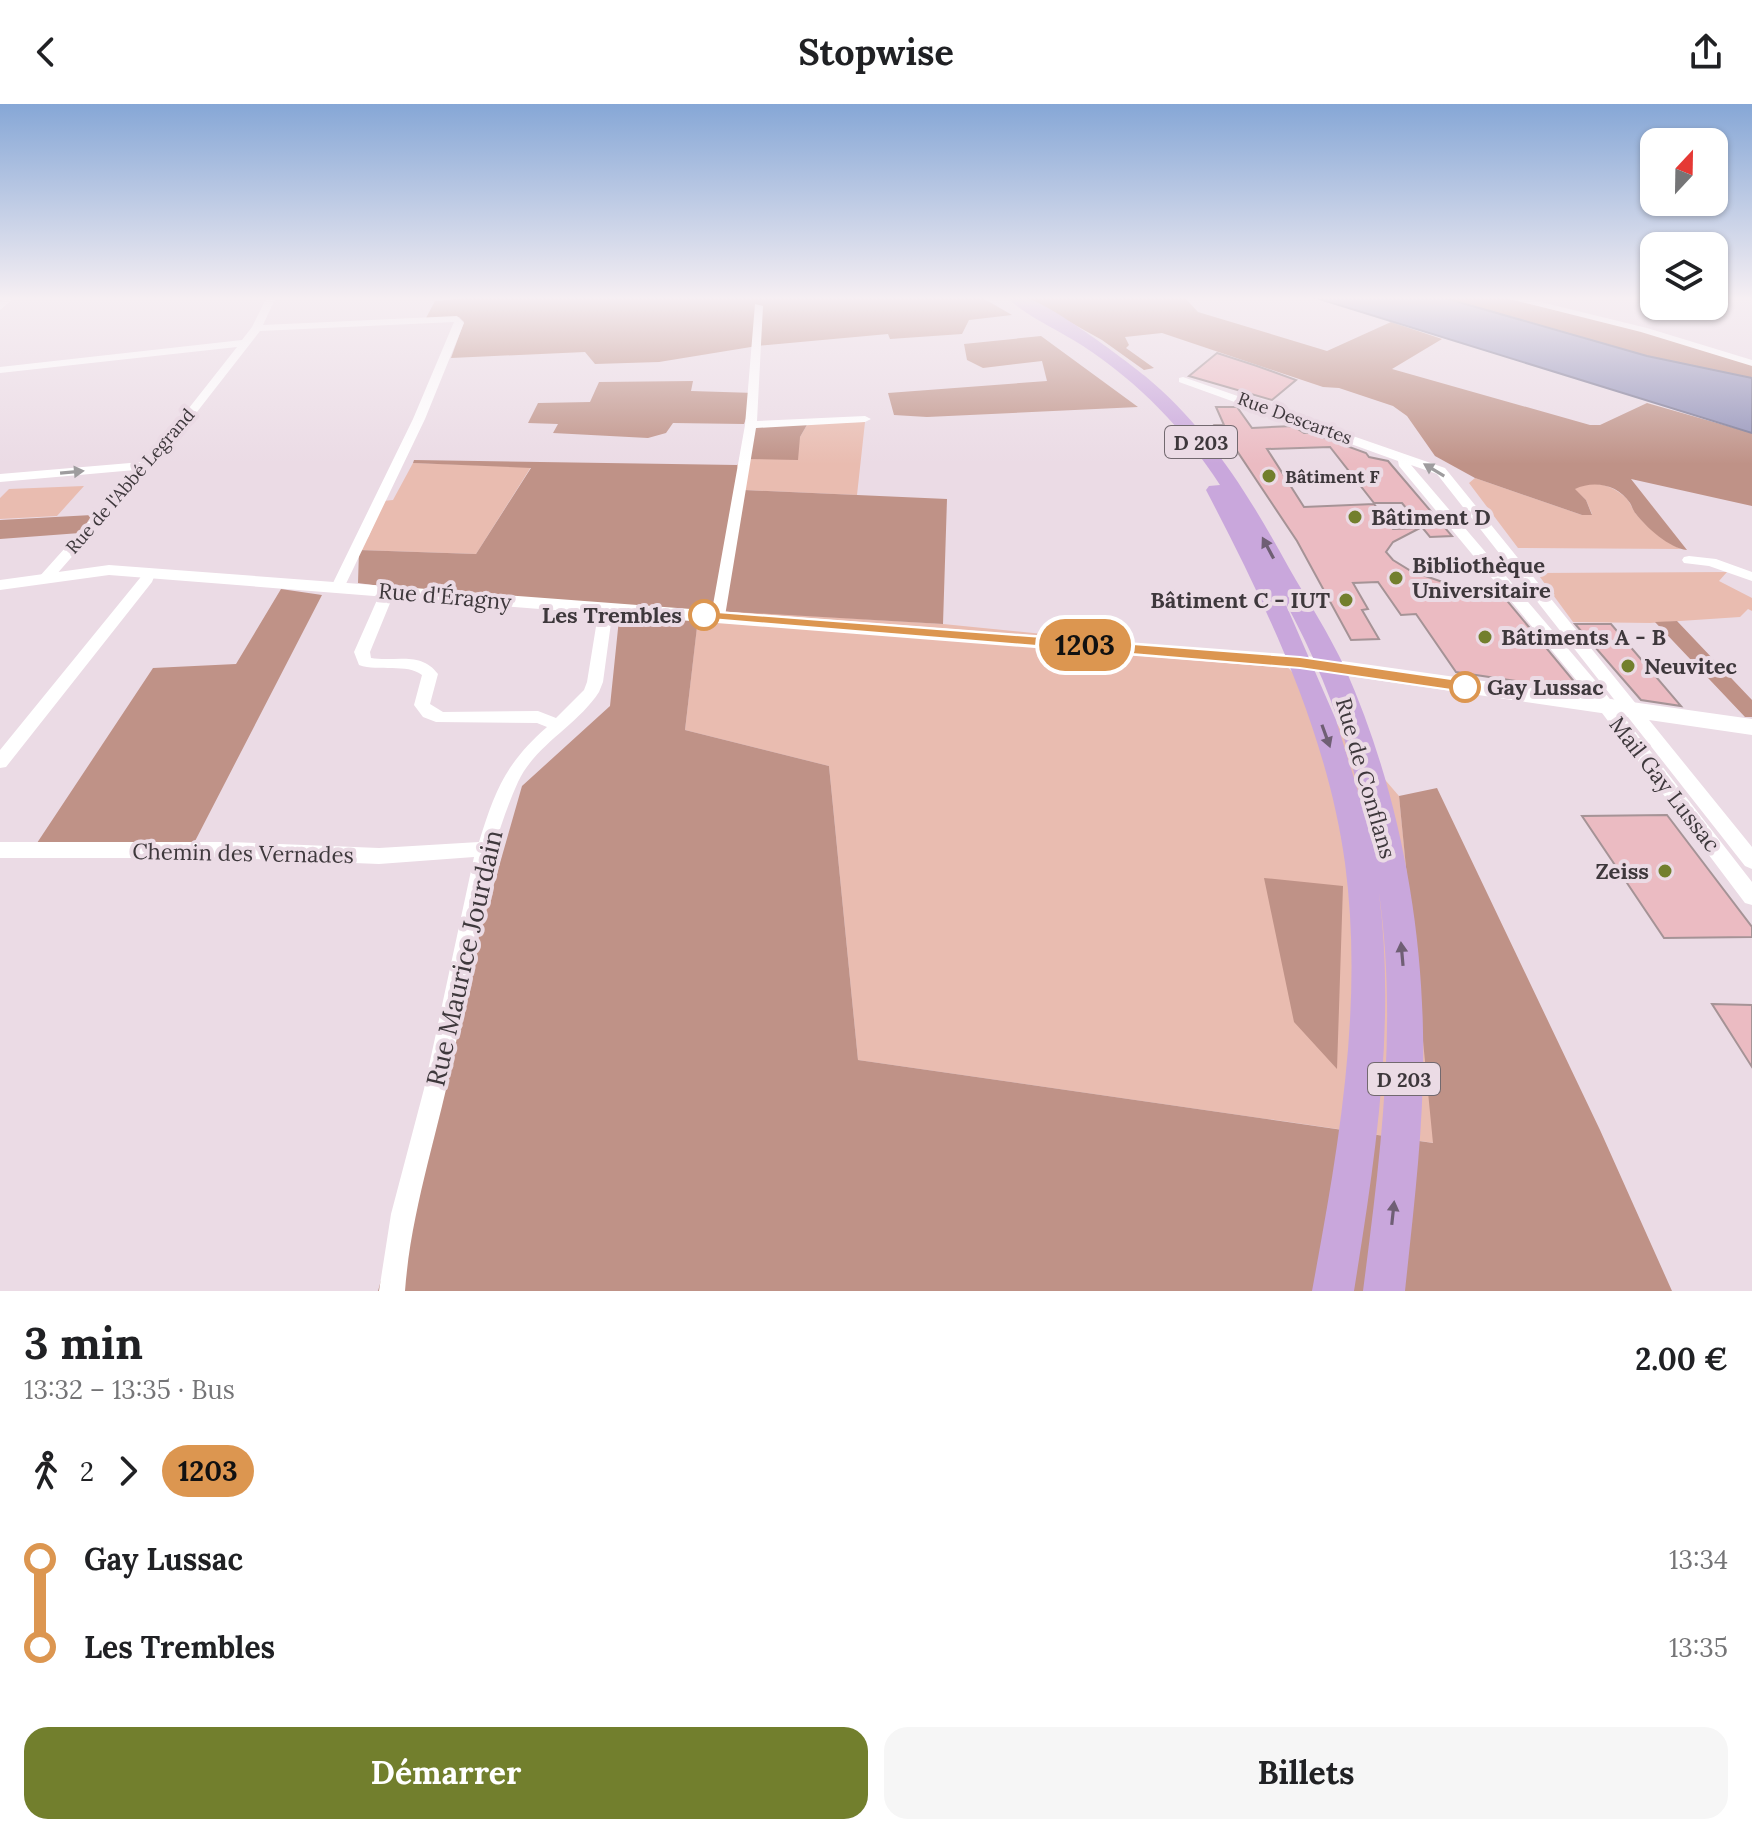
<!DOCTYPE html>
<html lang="fr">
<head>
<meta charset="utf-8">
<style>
  :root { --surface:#fff; --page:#f6f6f6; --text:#202124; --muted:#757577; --accent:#727f2d }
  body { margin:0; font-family:Lora,serif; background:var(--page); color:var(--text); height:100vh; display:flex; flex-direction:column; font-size:30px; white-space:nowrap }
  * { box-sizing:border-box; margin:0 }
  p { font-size:26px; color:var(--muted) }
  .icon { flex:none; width:44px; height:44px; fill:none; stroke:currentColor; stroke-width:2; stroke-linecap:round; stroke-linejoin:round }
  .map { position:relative; height:1187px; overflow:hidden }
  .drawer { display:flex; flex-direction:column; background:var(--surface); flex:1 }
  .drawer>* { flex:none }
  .badge { padding:0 16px; border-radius:26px; font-size:28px; line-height:52px }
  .needle { width:52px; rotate:22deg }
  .buttons { position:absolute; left:1640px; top:24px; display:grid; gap:16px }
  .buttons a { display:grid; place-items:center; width:88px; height:88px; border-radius:16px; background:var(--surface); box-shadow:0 2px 6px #0004; font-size:40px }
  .map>.badge { position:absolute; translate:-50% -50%; box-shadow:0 0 0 4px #fff }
  .legs { display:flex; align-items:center; gap:12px; height:88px; padding:0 24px; font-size:26px }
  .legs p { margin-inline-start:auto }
  .summary { display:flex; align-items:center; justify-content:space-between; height:136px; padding:0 24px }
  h1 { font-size:44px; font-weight:700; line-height:60px }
  .primary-button { display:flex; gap:16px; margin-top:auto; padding:16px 24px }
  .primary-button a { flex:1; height:92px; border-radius:24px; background:var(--accent); color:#fff; font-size:32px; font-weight:700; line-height:92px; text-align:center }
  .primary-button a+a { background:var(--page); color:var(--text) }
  ul { padding:0 24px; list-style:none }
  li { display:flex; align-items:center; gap:28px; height:88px; font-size:30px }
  li i { display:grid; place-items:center; width:12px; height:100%; margin:0 10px; background:currentColor }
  li i::after { content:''; width:20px; height:20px; margin:-10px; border:6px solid; border-radius:50%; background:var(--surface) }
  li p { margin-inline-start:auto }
  li:first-child i { background:linear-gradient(#0000 50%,currentColor 0) }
  li:last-child i { background:linear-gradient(currentColor 50%,#0000 0) }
  header { display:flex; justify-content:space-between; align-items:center; height:104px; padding:0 24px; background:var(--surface); font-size:36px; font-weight:700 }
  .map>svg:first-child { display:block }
  .green { fill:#e9bcb0 }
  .forest { fill:#bf9287 }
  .water { fill:#9494ba; stroke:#7a7894; stroke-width:2 }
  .building { fill:#ebbbc2; stroke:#a59396; stroke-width:2 }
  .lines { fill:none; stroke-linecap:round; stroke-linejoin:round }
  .minor { fill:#fff; fill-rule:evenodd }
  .tertiary { fill:#fff; fill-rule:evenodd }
  .primary { fill:#c9a7dc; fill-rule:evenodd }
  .oneway { fill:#9e9c9e }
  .oneway2 { fill:#6f5f74 }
  .line-1 { fill:#dc9650; stroke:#fff; stroke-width:2 }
  .poi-dot { fill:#727f2d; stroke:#ebdbe5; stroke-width:3 }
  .stop-1-dot { fill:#fff; stroke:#dc9650; stroke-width:4 }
  .labels { text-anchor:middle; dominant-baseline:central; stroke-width:8; stroke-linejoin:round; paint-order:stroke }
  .far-street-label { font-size:18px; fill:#3e383c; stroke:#ebdbe5 }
  .far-poi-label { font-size:18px; font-weight:bold; fill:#3e383c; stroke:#ebdbe5; text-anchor:start }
  .shield { fill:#ebdbe5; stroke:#72696f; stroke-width:2 }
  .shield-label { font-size:20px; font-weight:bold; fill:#3e383c }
  .poi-label { font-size:22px; font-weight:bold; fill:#3e383c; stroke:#ebdbe5; text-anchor:start }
  .street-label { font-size:22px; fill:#3e383c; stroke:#ebdbe5 }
  .stop-label { font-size:22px; font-weight:bold; fill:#3e383c; stroke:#ebdbe5; text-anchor:end }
  .near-street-label { font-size:26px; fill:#3e383c; stroke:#ebdbe5 }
</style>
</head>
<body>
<header><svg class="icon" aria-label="back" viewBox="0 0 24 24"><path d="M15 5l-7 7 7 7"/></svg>Stopwise<svg class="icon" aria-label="share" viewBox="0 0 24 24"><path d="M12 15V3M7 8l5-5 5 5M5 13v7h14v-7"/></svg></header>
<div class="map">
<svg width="1752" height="1187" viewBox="0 0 1752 1187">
  <rect width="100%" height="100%" fill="#ebdbe5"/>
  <path class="green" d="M 865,318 L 857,391 L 744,386 L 737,361 L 744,355 L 800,333 L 808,319 Z
    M 413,359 L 531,363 L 476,450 L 359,446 L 369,432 L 383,397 L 393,396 Z
    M 1475,374 L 1582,411 L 1592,410 L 1586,396 L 1574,385 C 1592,375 1611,380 1626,394 C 1631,399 1632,405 1636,410 C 1647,423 1665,438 1681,445 L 1518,444 L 1469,379 Z
    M 84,382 L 57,412 L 0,415 L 0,394 L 9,385 Z
    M 1727,468 L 1719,477 L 1752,494 L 1752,507 L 1748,505 L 1740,513 L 1650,519 L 1573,518 L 1537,469 Z
    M 699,505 L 943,520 L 1280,554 L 1399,692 L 1434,1039 L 858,956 L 829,662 L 685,626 Z"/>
  <path class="forest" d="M 477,193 L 981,193 L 1012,211 L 969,216 L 962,230 L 890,235 L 888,230 L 757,242 L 659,258 L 595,260 L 585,248 L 451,254 L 464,218 L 459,213 L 426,214 L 435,197 Z
    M 1025,193 L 1184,193 L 1198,208 L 1327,247 L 1391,218 L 1442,235 L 1392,265 L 1590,321 L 1600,321 L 1647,299 L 1752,329 L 1752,402 L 1631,375 L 1687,446 C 1669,444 1647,424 1636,410 C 1632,405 1633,404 1630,399 C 1618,380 1593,376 1575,385 L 1586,396 L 1592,411 L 1582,411 L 1475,374 L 1435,352 L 1407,312 L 1393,302 L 1339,284 L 1323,283 L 1162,229 L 1125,233 L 1129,241 L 1126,244 L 1154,264 L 1144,266 L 1102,236 Z
    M 1441,193 L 1501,193 L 1644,227 L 1752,259 L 1752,274 L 1647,252 Z
    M 1041,232 L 1138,303 L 927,313 L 894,311 L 888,289 L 1047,277 L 1042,257 L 983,264 L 967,256 L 964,240 Z
    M 693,277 L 691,287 L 755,289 L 744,320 L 673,319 L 666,329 L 648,334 L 553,329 L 558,320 L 528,319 L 538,299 L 590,298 L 599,278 Z
    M 808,319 L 800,333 L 798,356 L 744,355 L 752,321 Z
    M 414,356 L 737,361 L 744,386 L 947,395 L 943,520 L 699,506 L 685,626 L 829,662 L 858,956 L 1433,1039 L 1399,692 L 1437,684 L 1600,1026 L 1672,1187 L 378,1187 L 522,682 L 610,602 L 619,515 L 358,479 L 359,446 L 476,450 L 531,364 L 413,359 Z
    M 92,411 L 80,429 L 0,435 L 0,416 Z
    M 281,485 L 322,491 L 193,741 L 35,742 L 153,564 L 236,560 Z
    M 1677,517 L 1752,596 L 1752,613 L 1745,613 L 1655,518 Z
    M 1264,774 L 1343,782 L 1337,965 L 1294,918 Z"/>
  <path class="water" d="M 1313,193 L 1441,193 L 1647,252 L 1752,274 L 1752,329 Z"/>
  <path class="building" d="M 1217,249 L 1257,262 L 1296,276 L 1272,296 L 1189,272 Z
    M 1216,303 L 1237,303 L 1252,324 L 1293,322 L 1304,329 L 1311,329 L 1366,349 L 1369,353 L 1388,357 L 1452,432 L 1430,433 L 1402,399 L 1374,399 L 1330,343 L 1267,345 L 1304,403 L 1374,400 L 1393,425 L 1420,424 L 1393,438 L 1386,448 L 1393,456 L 1411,467 L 1454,482 L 1494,481 L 1582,587 L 1456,568 L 1416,510 L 1401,511 L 1378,478 L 1353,479 L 1368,505 L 1362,506 L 1379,535 L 1351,536 L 1297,437 L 1229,335 L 1215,321 L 1224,321 Z
    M 1575,520 L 1611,520 L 1681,602 L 1641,596 Z
    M 1667,711 L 1752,823 L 1752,833 L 1664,834 L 1582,712 Z
    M 1712,900 L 1752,901 L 1752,963 Z"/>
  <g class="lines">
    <path class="minor" d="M 5,193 L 15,193 L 0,206 L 0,198 Z
      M 267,193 L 276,193 L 263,221 L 457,212 L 464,219 L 425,315 L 343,486 L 333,486 L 331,483 L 413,315 L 454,218 L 260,227 L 186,322 L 49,479 L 39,479 L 37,476 L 39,473 L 135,366 L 0,378 L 0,370 L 142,358 L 178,318 L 237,243 L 0,269 L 0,263 L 242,236 L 252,223 Z
      M 1502,193 L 1520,193 L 1647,224 L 1752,256 L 1752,262 L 1641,228 Z
      M 755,200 L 763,202 L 757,317 L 865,312 L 871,315 L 865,318 L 756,324 L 725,512 L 718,517 L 711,512 L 745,321 Z
      M 1183,273 L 1445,364 L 1752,743 L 1752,765 L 1745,762 L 1437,370 L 1411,361 L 1599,581 L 1752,778 L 1752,801 L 1745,799 L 1587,589 L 1399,362 L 1398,357 L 1179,278 L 1179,274 Z
      M 1689,452 L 1716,455 L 1752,468 L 1752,477 L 1709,462 L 1684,459 L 1682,456 L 1684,453 Z
      M 149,464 L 156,468 L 152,478 L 6,663 L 0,664 L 0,646 L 140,474 L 144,465 Z
      M 388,483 L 395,487 L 370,548 L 371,554 C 395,558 421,547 438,570 L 430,600 L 443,608 L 538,607 L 556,614 L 584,586 L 587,578 L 599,504 L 606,499 L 613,504 L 603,578 L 599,588 C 577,622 535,641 518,678 C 480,762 472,859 454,949 C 438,1029 411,1106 405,1187 L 379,1187 L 391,1110 L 424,985 L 474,753 L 379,760 L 230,754 L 0,754 L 0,738 L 230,738 L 379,744 L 479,738 C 495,686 506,659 547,623 L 537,619 L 436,618 L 423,613 L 414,601 L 422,571 C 407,559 379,568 359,561 L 354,548 L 381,487 Z"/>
    <path class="tertiary" d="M 109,461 L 1300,551 L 1752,615 L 1752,631 L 1300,565 L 109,471 L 0,486 L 0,476 Z"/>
    <path class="primary" d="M 1006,193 C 1011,193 1019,192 1024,193 C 1049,199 1123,254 1145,272 C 1208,324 1250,393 1289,464 C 1308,497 1329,530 1345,564 C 1395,677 1421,805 1423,928 C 1425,1015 1414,1101 1405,1187 L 1363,1187 C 1380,1054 1398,922 1379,789 C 1396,922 1375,1056 1354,1187 L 1312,1187 C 1338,1046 1364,903 1345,759 C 1327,628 1267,503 1206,386 L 1209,382 L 1220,381 C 1184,325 1139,279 1083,242 C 1059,226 1027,213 1006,193 ZM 1283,494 C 1319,559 1345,626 1361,697 L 1336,616 Z"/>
  </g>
  <defs><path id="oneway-solid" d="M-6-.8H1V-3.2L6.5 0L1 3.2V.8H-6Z" transform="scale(2)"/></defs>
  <g class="oneway">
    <use href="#oneway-solid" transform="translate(1434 366) rotate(-149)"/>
    <use href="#oneway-solid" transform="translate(72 368) rotate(-5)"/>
  </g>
  <g class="oneway2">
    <use href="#oneway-solid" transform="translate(1268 444) rotate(-118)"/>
    <use href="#oneway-solid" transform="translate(1326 632) rotate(70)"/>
    <use href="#oneway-solid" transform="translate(1402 850) rotate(-95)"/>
    <use href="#oneway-solid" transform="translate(1393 1109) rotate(-84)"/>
  </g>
  <linearGradient id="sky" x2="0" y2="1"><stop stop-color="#86a7d6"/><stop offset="0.54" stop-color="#f6eff3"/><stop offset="1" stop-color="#f6eff3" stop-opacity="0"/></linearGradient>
  <rect width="1752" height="360" fill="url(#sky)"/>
  <path class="line-1" d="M 704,507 L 1300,553 L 1465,577 L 1473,583 L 1465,588 L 1300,564 L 699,514 L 699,508 Z"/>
  <g class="poi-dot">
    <circle cx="1269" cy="372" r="8"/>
    <circle cx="1355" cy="413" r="8"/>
    <circle cx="1396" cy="474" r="8"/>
    <circle cx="1346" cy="496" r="8"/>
    <circle cx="1485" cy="533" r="8"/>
    <circle cx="1628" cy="562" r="8"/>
    <circle cx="1665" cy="767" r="8"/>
  </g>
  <g class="stop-1-dot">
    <circle cx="704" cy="511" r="14"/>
    <circle cx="1465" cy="583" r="14"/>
  </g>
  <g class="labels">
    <g class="far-street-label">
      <text transform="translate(1295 314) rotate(20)">Rue Descartes</text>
      <text transform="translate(130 377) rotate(-49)">Rue de l'Abbé Legrand</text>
    </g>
    <g class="far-poi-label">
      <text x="1285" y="372">Bâtiment F</text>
    </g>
    <g class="shield">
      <rect x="1165" y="322" width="72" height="32" rx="6"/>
      <rect x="1368" y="959" width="72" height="32" rx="6"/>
    </g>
    <g class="shield-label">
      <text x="1201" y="338">D 203</text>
      <text x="1404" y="975">D 203</text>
    </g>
    <g class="poi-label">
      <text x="1371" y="413">Bâtiment D</text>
      <text x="1412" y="461">Bibliothèque<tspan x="1412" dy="25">Universitaire</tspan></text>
      <text x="1330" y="496" text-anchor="end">Bâtiment C - IUT</text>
      <text x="1501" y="533">Bâtiments A - B</text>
      <text x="1644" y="562">Neuvitec</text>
      <text x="1649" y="767" text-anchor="end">Zeiss</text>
    </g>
    <g class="street-label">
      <text transform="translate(445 492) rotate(5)">Rue d'Éragny</text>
      <text transform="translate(1366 674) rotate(74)">Rue de Conflans</text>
      <text transform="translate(1665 680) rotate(52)">Mail Gay Lussac</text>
      <text transform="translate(243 749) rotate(1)">Chemin des Vernades</text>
    </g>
    <g class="stop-label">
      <text x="682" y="511">Les Trembles</text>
      <text x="1487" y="583" text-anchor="start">Gay Lussac</text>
    </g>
    <g class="near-street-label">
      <text transform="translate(464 854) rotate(-77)">Rue Maurice Jourdain</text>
    </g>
  </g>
</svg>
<div class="buttons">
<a><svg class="needle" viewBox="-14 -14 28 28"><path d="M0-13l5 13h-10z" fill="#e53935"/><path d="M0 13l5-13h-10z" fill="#757577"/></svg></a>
<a><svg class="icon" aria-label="layers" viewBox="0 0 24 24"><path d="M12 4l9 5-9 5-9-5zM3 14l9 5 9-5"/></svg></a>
</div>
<b class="badge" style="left:1085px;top:541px;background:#dc9650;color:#111">1203</b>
</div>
<section class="drawer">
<div class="summary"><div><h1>3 min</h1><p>13:32 – 13:35 · Bus</p></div><b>2.00 €</b></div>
<div class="legs"><svg class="icon" aria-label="walk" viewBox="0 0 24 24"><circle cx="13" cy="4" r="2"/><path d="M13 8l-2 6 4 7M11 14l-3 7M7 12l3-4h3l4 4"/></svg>2<svg class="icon" aria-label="forward" viewBox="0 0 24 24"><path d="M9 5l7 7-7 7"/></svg><b class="badge" style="background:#dc9650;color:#111">1203</b></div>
<ul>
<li><i style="color:#dc9650"></i><b>Gay Lussac</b><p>13:34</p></li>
<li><i style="color:#dc9650"></i><b>Les Trembles</b><p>13:35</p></li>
</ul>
<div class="primary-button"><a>Démarrer</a><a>Billets</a></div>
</section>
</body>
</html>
